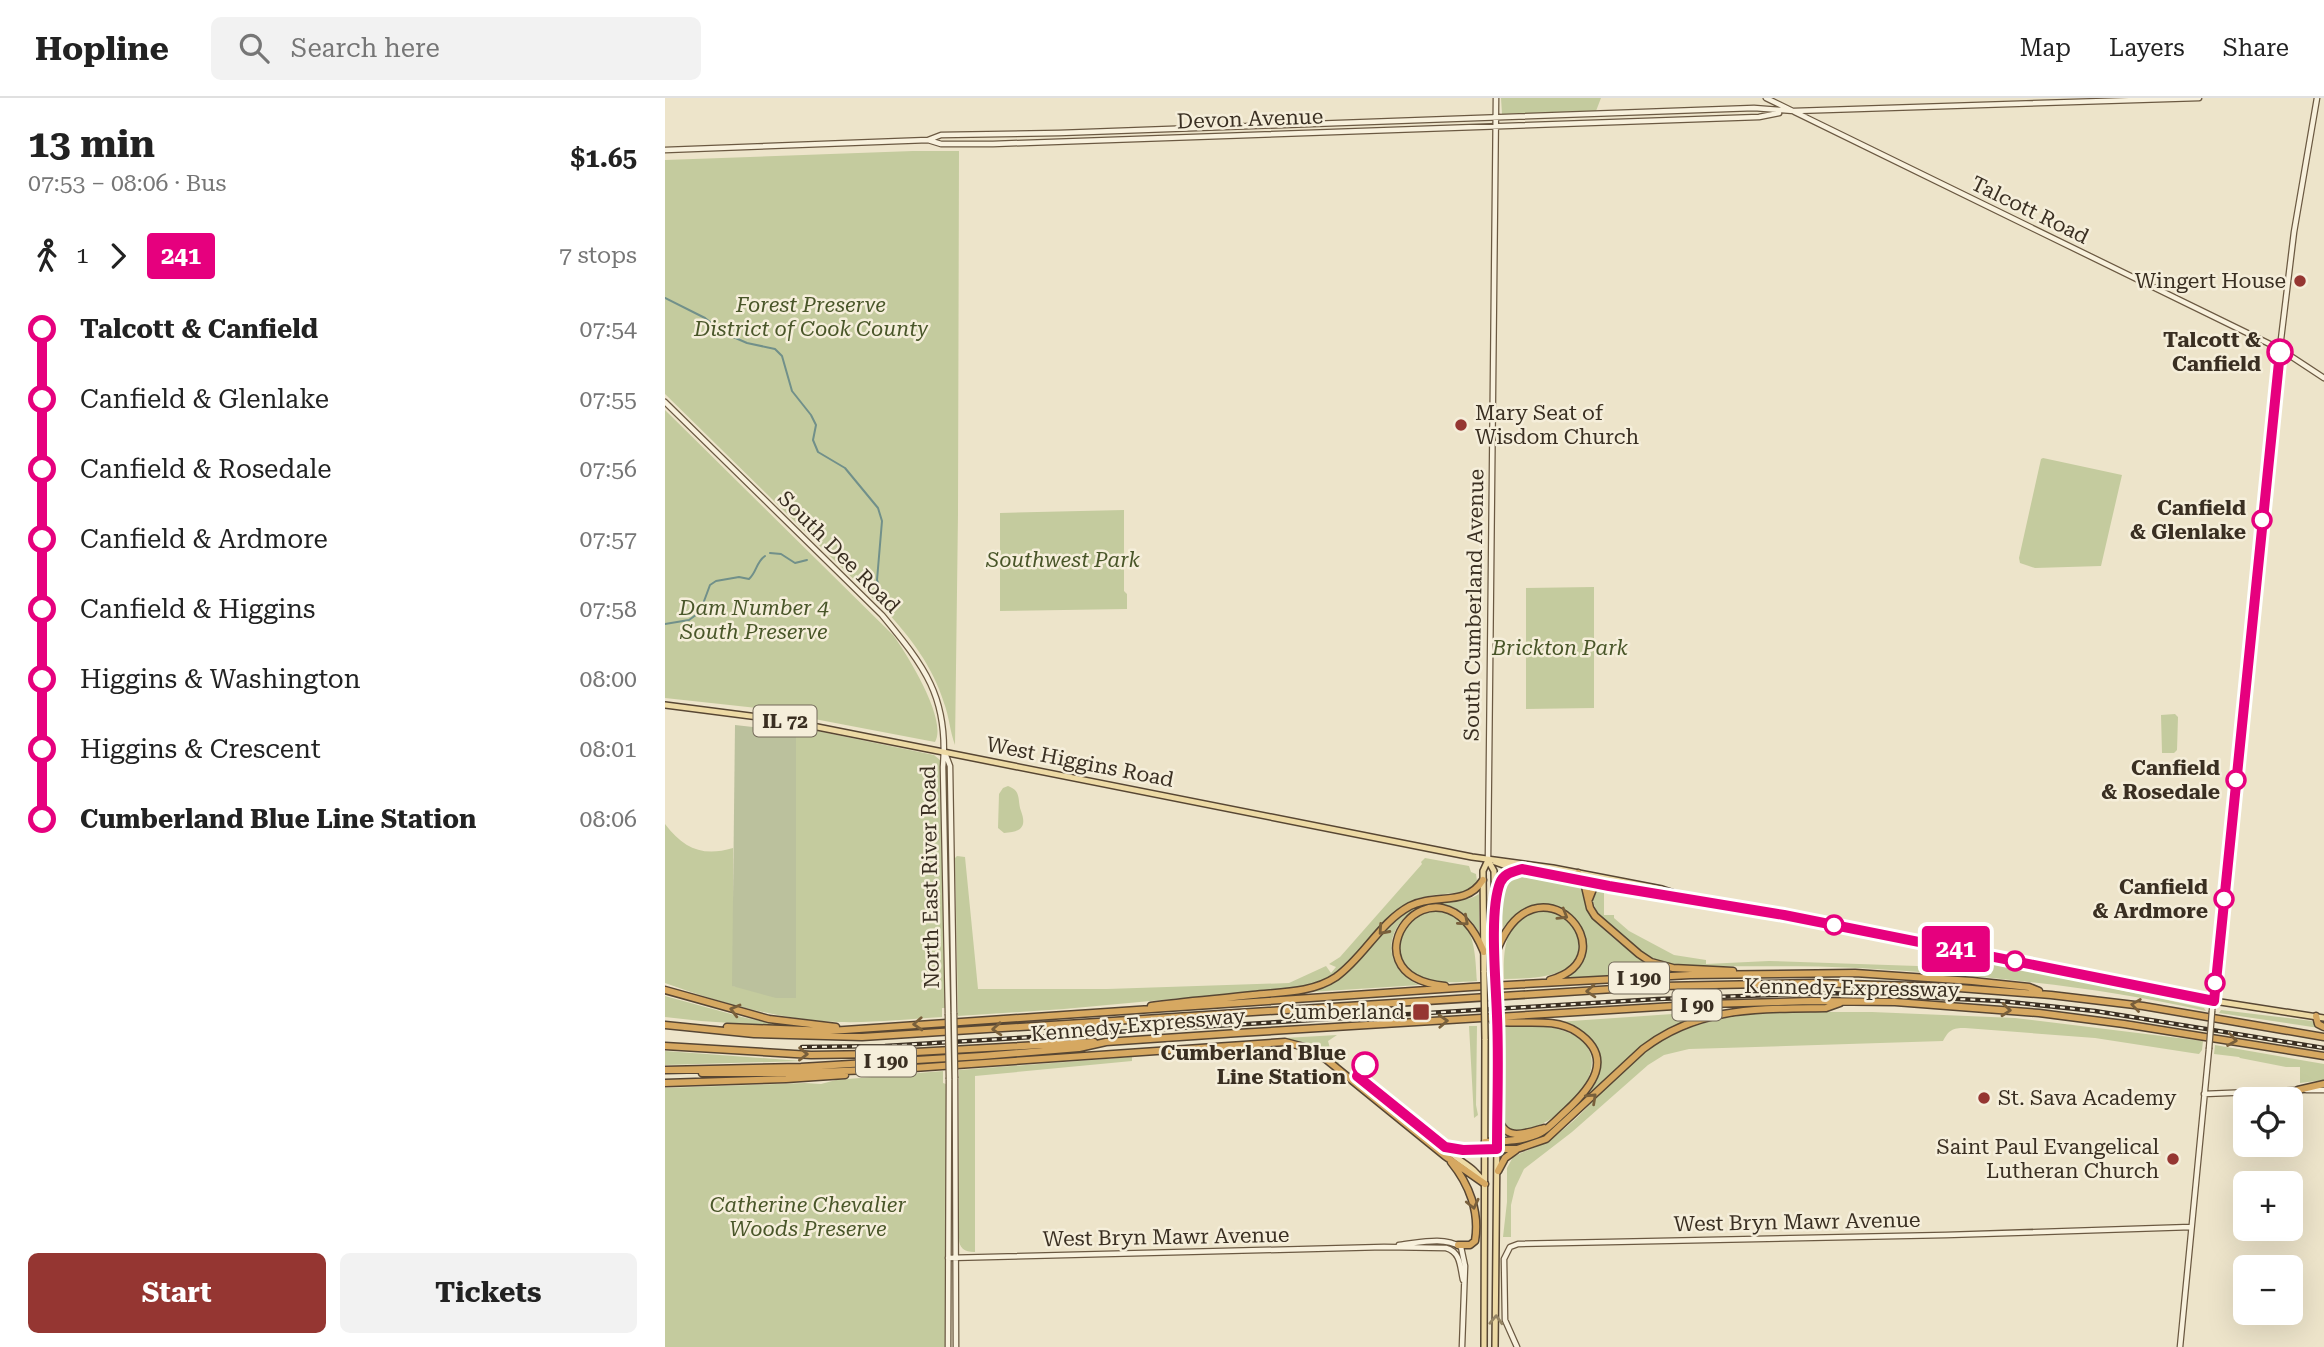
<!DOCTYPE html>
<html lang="en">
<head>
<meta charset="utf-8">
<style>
  :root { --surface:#fff; --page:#f2f2f2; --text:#222; --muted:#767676; --line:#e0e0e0; --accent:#953632 }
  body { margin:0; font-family:"Roboto Serif",serif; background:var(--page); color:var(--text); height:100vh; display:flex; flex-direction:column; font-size:26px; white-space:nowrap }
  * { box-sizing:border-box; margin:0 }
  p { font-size:23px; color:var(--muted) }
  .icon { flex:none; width:38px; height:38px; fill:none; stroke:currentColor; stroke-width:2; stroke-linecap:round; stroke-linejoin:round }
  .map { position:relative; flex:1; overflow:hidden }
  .side { display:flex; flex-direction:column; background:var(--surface); width:665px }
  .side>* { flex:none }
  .badge { padding:0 14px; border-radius:5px; font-size:24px; line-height:46px }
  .tools { position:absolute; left:1568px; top:989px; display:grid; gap:14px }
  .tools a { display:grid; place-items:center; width:70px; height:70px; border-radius:10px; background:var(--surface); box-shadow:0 7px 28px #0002; font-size:35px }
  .map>.badge { position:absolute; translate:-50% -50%; box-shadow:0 0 0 4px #fff }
  .legs { display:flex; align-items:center; gap:10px; height:77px; padding:0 28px; font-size:23px }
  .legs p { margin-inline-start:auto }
  .headline { display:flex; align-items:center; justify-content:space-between; height:119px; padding:0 28px }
  h1 { font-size:38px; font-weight:700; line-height:52px }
  .action { display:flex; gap:14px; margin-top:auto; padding:14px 28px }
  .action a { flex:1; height:80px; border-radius:10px; background:var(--accent); color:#fff; font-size:28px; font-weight:700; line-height:80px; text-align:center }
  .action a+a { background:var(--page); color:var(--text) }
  ul { padding:0 28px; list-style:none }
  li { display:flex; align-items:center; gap:24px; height:70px; font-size:26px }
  li i { display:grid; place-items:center; width:10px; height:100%; margin:0 9px; background:currentColor }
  li i::after { content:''; width:18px; height:18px; margin:-9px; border:5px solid; border-radius:50%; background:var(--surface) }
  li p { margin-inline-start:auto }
  li:first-child i { background:linear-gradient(#0000 50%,currentColor 0) }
  li:last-child i { background:linear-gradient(currentColor 50%,#0000 0) }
  header { display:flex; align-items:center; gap:42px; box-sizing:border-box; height:98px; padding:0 35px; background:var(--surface); border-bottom:2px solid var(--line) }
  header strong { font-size:33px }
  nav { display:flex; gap:38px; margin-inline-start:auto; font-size:24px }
  .search { width:490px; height:63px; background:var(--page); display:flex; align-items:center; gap:18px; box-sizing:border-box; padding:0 24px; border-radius:10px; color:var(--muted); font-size:26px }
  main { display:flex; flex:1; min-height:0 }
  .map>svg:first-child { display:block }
  .green { fill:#c4cb9e }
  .cemetery { fill:#bbc19d }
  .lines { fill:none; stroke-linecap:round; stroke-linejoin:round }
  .stream { stroke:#71908a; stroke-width:2 }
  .secondary-casing { stroke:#6b5942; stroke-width:7 }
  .primary-casing { stroke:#574633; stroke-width:8 }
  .highway-casing { stroke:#574633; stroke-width:9 }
  .secondary { stroke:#f8f1dd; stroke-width:4.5 }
  .primary { stroke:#eddaa5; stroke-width:5 }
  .highway { stroke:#d6a861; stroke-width:6 }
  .rail-casing { stroke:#3a2f22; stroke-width:4.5 }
  .rail { stroke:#f5eeda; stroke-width:2; stroke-dasharray:5; stroke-linecap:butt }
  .secondary-bridge-casing { stroke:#6b5942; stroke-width:7; stroke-linecap:butt }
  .primary-bridge-casing { stroke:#574633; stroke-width:8; stroke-linecap:butt }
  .secondary-bridge { stroke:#f8f1dd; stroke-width:4.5 }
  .primary-bridge { stroke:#eddaa5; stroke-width:5 }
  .oneway { stroke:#785f3b }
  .oneway2 { stroke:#948464 }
  .line-1-casing { stroke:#fff; stroke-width:16 }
  .line-1 { stroke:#e6007e; stroke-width:10 }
  .poi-dot { fill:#953632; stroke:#f5eeda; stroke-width:2.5 }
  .stop-1-dot { fill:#fff; stroke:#e6007e; stroke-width:3.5 }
  .labels { text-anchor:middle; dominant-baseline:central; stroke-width:5; stroke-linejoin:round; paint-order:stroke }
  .shield { fill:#f5eeda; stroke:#726859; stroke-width:2 }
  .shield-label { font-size:19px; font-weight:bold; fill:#3a2f22 }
  .street-label { font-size:21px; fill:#3a2f22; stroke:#f5eeda }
  .poi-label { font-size:21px; fill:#3a2f22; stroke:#f5eeda; text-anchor:end }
  .park-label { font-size:21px; font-style:italic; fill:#495629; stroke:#f5eeda }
  .stop-label { font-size:21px; font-weight:bold; fill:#3a2f22; stroke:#f5eeda; text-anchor:end }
</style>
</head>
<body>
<header>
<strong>Hopline</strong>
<div class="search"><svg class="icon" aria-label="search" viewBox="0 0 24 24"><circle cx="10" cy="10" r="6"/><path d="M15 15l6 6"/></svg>Search here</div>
<nav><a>Map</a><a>Layers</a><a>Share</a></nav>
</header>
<main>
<section class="side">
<div class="headline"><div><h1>13 min</h1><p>07:53 – 08:06 · Bus</p></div><b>$1.65</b></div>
<div class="legs"><svg class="icon" aria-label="walk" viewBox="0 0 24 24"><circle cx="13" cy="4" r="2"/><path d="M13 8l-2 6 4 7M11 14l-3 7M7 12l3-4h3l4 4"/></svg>1<svg class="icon" aria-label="forward" viewBox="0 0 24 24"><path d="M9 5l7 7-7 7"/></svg><b class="badge" style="background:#e6007e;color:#fff">241</b><p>7 stops</p></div>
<ul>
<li><i style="color:#e6007e"></i><b>Talcott &amp; Canfield</b><p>07:54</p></li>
<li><i style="color:#e6007e"></i><span>Canfield &amp; Glenlake</span><p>07:55</p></li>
<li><i style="color:#e6007e"></i><span>Canfield &amp; Rosedale</span><p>07:56</p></li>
<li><i style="color:#e6007e"></i><span>Canfield &amp; Ardmore</span><p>07:57</p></li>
<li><i style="color:#e6007e"></i><span>Canfield &amp; Higgins</span><p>07:58</p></li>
<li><i style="color:#e6007e"></i><span>Higgins &amp; Washington</span><p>08:00</p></li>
<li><i style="color:#e6007e"></i><span>Higgins &amp; Crescent</span><p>08:01</p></li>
<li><i style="color:#e6007e"></i><b>Cumberland Blue Line Station</b><p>08:06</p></li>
</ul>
<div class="action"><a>Start</a><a>Tickets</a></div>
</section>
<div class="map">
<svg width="1659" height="1249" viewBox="0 0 1659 1249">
  <rect width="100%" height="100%" fill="#ede4ca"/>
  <path class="green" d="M 836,0 L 936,0 L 931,13 L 837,16 Z
    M 248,53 L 294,53 L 293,416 L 290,647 C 285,634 284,618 279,605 C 268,569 246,540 221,513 L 0,296 L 0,62 Z
    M 0,312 L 228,537 C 242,556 283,622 270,644 L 92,610 L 0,600 Z
    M 1378,360 L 1457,377 L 1436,468 L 1370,470 L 1355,465 L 1354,460 L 1376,361 Z
    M 459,412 L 459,493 L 462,496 L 462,511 L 335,513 L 335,415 Z
    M 929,489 L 929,610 L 861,611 L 861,490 Z
    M 1510,616 L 1513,619 L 1512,652 L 1509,655 L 1497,655 L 1496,617 Z
    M 123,627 L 269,657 L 275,662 L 280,910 L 277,910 L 277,919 C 243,921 208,925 174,924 C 115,922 56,905 0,885 L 0,726 C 19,751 38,759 68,750 L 68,888 L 131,900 L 131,635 L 120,632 Z
    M 343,688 C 357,693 352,702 356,713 C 362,729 356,734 339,735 L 333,730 L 334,696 L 338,690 Z
    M 292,758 L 300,759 L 313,891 L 442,891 L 624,885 L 661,868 L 666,875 L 671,869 L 664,866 L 675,859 L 757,766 L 756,764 L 760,760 L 804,768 L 806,774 L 811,776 L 812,783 L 808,791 C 787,798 764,794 744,804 C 715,820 700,854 673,874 C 663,882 651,885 638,889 L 399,911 L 293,918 L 290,760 Z
    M 851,778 L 918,789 C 919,798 920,809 925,817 C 934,830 976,864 992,869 C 997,871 1003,872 1008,874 L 901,880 C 954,840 885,769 838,830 C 837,813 832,785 851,778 Z
    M 931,793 L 939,794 L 939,817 L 949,817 L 949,820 L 964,833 L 1009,857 L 1041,862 L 1041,866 L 1104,863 L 1311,870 L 1314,862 C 1389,877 1464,894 1539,910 L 1541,913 C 1428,887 1310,877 1194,870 C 1137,867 1081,869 1024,868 C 1013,867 1001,866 991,862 C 971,853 924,819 927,795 Z
    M 814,796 L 814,834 C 771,761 681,849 754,887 L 645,894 C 676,884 696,861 717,837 C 726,828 734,818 745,812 C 767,799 793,809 814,796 Z
    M 878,812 C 900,816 920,834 912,857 C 910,863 908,867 902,870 C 883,881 861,880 839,881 C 838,849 840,819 878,812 Z
    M 763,813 C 809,810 810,848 812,883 C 792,884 769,887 751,878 C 749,876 745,872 743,870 C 724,848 740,823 763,813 Z
    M 0,898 L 77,919 L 123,929 L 36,923 L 0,919 Z
    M 1556,912 L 1647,923 L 1654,930 L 1554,915 Z
    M 1051,913 C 990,928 963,959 920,1001 C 923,995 929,989 932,982 C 945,949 915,938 892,924 Z
    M 1207,914 L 1350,920 L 1538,943 L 1537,952 L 1534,956 L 1527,955 L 1430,940 L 1300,930 C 1287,930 1284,932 1278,943 L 1024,951 L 999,957 L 983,967 L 907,1034 L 859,1071 L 850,1090 L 846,1107 L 846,1139 L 838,1139 L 842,1104 L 842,1070 L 848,1059 C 862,1051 877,1049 890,1038 C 923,1014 947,978 980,954 C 1046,905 1129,915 1207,914 Z
    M 804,928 L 812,928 L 811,1007 L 813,1017 L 809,1020 Z
    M 839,928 C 859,928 880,926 899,933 C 970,957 888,1042 844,1031 L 838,1021 Z
    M 672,937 L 663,943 L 666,954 L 673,958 L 674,967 L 649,949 L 620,940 Z
    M 1550,947 L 1659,966 L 1659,982 L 1635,985 L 1635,969 L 1621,969 L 1575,960 L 1574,959 L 1549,956 Z
    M 0,953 L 137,963 L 0,967 Z
    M 467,959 L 467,963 L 310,978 L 310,1154 C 299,1154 294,1150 294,1140 L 294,972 Z
    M 278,973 L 278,985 L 281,986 L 281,1249 L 0,1249 L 0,990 L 140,985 L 156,986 L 171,982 Z"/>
  <path class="cemetery" d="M 70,627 L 131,634 L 131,900 L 111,900 L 67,888 Z"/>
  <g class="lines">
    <path class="stream" d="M 0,200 L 40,220 L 59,235 L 82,245 L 110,251 L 117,258 L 127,293 L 146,317 L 151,327 L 148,342 L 153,354 L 180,370 L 213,410 L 217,423 L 212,482 L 217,495 L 226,505
      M 105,455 L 116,456 L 130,465 L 142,462
      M 0,526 L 24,522 L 35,514 L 45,487 L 51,483 L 74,479 L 84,481 C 92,474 91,464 100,458"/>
    <g class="secondary-casing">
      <path id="secondary" d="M 1101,0 L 1615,251 L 1659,280
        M 263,42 L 276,37 L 394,35 L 1089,10 L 1129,13 L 1534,0
        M 0,52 L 263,42 L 276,46 L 328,46 L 1094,19 L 1114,15
        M 0,304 L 217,517 C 259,568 284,599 278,669 L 283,916
        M 280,655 L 285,668 L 289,915
        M 823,762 L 831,0
        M 1547,913 L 1609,299 L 1629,134 L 1652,0
        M 290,980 L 291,1249
        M 1641,992 L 1659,992
        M 1539,996 L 1633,992
        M 734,1147 C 754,1145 778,1138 796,1149 L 800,1168 L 797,1249
        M 283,1160 L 719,1149 L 781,1150 C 796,1154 795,1169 798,1182
        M 283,1249 L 284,981
        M 852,1249 L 840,1222 L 839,1161 L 845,1149 L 853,1146 L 1281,1137 L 1526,1129
        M 1515,1249 L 1544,951"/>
    </g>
    <g class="primary-casing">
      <path id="primary" d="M 0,607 L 117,622 L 807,759 L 888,770 L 997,791 L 1027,801
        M 823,762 L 829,773 L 831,873
        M 830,764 L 844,769 L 919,784 L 1013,799
        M 832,797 C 835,784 838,776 853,772
        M 1026,800 L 1549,903 L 1659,920
        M 819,874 L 818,773 L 823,762
        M 780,1049 C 791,1063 810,1068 818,1084
        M 819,1249 L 820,941
        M 830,1249 L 833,940"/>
    </g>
    <g class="highway-casing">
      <path id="highway" d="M 913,775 L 919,784 L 925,810 L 930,818 L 974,856 L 986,864 L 1008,870 L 1068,873
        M 924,801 L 928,791 L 933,786
        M 831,855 C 870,749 969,858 885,882
        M 780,888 C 671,877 772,741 819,854
        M 0,892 L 104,921 L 171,929
        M 486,908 C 520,903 554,901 588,897 C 616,894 647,895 671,879 C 699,859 715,824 745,808 C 771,795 801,809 818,782
        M 1651,918 L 1653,926 L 1659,929
        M 0,927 L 89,936 L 197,939 L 996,888 L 1151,885 L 1281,889 L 1386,897 L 1478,908 L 1659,939
        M 62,929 L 165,933 L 806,889 L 1025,877 L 1190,875 L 1307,883 L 1364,889 L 1374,893
        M 0,948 L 146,957 L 215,956 L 429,944
        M 0,972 L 136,969 L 317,958 L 414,950 L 441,944 L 573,935 L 1042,906 L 1146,903 L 1230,904 L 1374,915 L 1459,926 L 1659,958
        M 37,975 L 123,975 L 234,971 L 620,944 L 643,950 L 657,958 L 780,1058 L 820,1086
        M 0,985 L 121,981 L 180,977
        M 1633,992 L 1659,986
        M 833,1017 C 838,1044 859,1036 879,1030
        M 820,1044 C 836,1043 852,1044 868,1038 C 881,1034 891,1022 901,1013 C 926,990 951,960 912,934 C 888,918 855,928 828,923
        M 820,1051 L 852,1051 L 881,1041 L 978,951 C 1034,908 1095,911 1161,910 L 1175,905
        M 786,1064 C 804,1086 815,1114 810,1143 L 805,1147 L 793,1147
        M 833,1073 L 840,1060 L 851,1052"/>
    </g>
    <use href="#secondary" class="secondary"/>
    <use href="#primary" class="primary"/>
    <use href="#highway" class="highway"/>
    <g class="rail-casing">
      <path id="rail" d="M 137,949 L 220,948 L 993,901 L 1165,895 L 1335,903 L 1430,913 L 1659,950"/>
    </g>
    <use href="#rail" class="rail"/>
    <g class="secondary-bridge-casing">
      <path id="secondary-bridge" d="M 289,915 L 290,980
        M 283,916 L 284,981
        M 1544,951 L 1547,913"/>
    </g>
    <g class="primary-bridge-casing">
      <path id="primary-bridge" d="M 831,873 L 833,940
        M 819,874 L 820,941"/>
    </g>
    <use href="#secondary-bridge" class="secondary-bridge"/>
    <use href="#primary-bridge" class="primary-bridge"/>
  </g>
  <defs><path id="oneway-chevron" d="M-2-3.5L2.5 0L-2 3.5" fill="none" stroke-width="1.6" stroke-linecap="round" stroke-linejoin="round" transform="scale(1.75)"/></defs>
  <g class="oneway">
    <use href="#oneway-chevron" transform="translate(898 817) rotate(31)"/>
    <use href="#oneway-chevron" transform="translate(799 823) rotate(41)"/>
    <use href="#oneway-chevron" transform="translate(718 832) rotate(132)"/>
    <use href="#oneway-chevron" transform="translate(926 893) rotate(176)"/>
    <use href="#oneway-chevron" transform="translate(1471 907) rotate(-172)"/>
    <use href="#oneway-chevron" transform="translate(70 912) rotate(-165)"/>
    <use href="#oneway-chevron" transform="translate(1341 912) rotate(5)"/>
    <use href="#oneway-chevron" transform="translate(778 923) rotate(-3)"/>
    <use href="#oneway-chevron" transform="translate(253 926) rotate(177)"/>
    <use href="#oneway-chevron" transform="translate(332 931) rotate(176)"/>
    <use href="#oneway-chevron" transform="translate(1567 942) rotate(9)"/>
    <use href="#oneway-chevron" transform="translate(138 956) rotate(1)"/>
    <use href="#oneway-chevron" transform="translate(927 1000) rotate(-43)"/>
    <use href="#oneway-chevron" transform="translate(808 1106) rotate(77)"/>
  </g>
  <use class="oneway2" href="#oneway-chevron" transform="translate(831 1222) rotate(-88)"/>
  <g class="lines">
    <g class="line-1-casing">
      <path id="line-1" d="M 700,967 L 692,978 L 780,1049 L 798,1052 L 832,1051 C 832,1007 834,962 832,918 C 831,885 824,813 835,785 C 839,775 848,774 857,771 L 944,788 L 1119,817 L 1549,903 L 1615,254"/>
    </g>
    <use href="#line-1" class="line-1"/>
  </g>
  <g class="poi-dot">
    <circle cx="1635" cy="183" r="7"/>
    <circle cx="796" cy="327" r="7"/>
    <rect x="747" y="905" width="18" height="18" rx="3.5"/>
    <circle cx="1319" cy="1000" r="7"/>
    <circle cx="1508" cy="1061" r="7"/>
  </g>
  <g class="stop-1-dot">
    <circle cx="1615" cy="254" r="12"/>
    <circle cx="1597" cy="422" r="9"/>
    <circle cx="1571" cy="682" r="9"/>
    <circle cx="1559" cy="801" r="9"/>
    <circle cx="1169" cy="827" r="9"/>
    <circle cx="1350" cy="863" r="9"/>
    <circle cx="1550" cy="885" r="9"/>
    <circle cx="700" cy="967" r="12"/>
  </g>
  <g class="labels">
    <g class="shield">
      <rect x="88.5" y="607.5" width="63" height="31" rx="5"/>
      <rect x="944" y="864.5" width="60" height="31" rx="5"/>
      <rect x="1007.5" y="891.5" width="49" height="31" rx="5"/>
      <rect x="191" y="947.5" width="60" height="31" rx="5"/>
    </g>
    <g class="shield-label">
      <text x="120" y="623">IL 72</text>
      <text x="974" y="880">I 190</text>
      <text x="1032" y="907">I 90</text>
      <text x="221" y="963">I 190</text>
    </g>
    <g class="street-label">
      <text transform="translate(585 21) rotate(-2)">Devon Avenue</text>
      <text transform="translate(1365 112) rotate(26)">Talcott Road</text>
      <text transform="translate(174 454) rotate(45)">South Dee Road</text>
      <text transform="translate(809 507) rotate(-89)">South Cumberland Avenue</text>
      <text transform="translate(415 664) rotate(11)">West Higgins Road</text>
      <text transform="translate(265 779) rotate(-91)">North East River Road</text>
      <text transform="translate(1187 890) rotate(1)">Kennedy Expressway</text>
      <text transform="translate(473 927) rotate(-5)">Kennedy Expressway</text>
      <text transform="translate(1132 1124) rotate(-1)">West Bryn Mawr Avenue</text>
      <text transform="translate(501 1139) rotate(-1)">West Bryn Mawr Avenue</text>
    </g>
    <g class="poi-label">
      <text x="1621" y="183">Wingert House</text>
      <text x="810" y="315" text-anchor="start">Mary Seat of<tspan x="810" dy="24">Wisdom Church</tspan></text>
      <text x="740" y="914">Cumberland</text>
      <text x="1333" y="1000" text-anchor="start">St. Sava Academy</text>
      <text x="1494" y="1049">Saint Paul Evangelical<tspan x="1494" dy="24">Lutheran Church</tspan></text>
    </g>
    <g class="park-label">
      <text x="146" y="207">Forest Preserve<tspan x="146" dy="24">District of Cook County</tspan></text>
      <text x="398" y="462">Southwest Park</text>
      <text x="89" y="510">Dam Number 4<tspan x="89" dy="24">South Preserve</tspan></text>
      <text x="895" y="550">Brickton Park</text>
      <text x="143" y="1107">Catherine Chevalier<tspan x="143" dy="24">Woods Preserve</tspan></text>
    </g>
    <g class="stop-label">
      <text x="1596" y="242">Talcott &amp;<tspan x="1596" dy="24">Canfield</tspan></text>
      <text x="1581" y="410">Canfield<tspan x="1581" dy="24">&amp; Glenlake</tspan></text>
      <text x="1555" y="670">Canfield<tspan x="1555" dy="24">&amp; Rosedale</tspan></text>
      <text x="1543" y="789">Canfield<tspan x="1543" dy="24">&amp; Ardmore</tspan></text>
      <text x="681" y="955">Cumberland Blue<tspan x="681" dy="24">Line Station</tspan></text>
    </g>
  </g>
</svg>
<div class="tools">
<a><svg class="icon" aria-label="locate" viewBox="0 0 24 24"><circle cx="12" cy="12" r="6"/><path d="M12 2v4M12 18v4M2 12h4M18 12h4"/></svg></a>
<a>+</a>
<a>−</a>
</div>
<b class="badge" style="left:1291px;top:851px;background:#e6007e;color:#fff">241</b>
</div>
</main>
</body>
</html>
